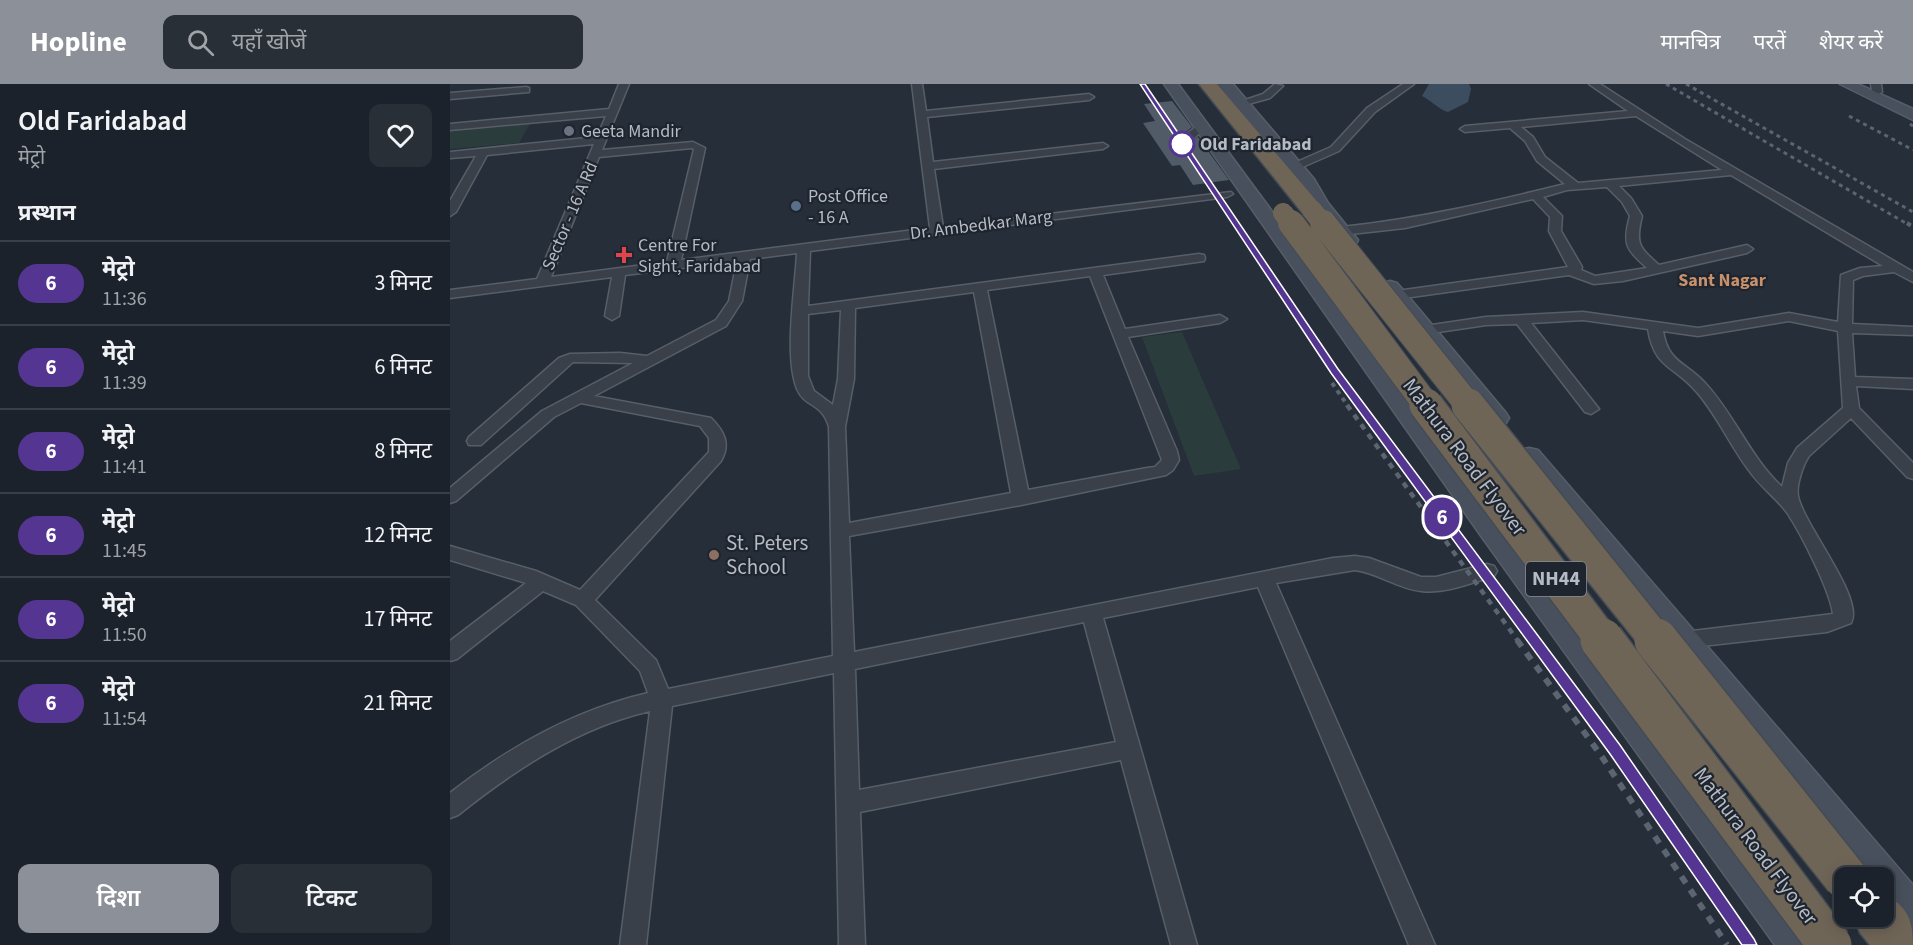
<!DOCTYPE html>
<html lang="hi">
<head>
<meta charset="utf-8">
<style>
  :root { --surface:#1c222b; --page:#292f37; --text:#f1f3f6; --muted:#a0a4a9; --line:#3a3f47; --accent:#8c9099 }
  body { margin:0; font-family:"Source Sans 3","Noto Sans Devanagari",sans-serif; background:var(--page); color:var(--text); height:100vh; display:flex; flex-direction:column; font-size:22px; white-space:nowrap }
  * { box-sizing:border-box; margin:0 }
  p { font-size:20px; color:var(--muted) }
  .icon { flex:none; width:33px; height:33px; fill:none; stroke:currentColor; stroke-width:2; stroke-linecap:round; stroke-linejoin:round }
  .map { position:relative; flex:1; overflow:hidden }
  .panel { display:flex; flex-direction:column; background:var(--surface); width:450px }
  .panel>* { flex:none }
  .badge { padding:0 12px; border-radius:20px; font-size:21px; line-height:39px }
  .fabs { position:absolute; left:1384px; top:783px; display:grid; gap:12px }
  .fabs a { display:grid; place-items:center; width:60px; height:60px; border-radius:12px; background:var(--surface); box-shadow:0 3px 15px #0003,0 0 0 2px var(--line); font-size:30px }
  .map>.badge { position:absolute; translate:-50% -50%; box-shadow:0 0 0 3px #fff }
  h2 { padding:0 18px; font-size:22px; line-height:54px }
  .round { display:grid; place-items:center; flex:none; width:63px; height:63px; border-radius:12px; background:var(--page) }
  .summary { display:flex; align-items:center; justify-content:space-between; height:102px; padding:0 18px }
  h1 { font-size:28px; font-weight:600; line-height:45px }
  .button { display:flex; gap:12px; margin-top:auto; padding:12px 18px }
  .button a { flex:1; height:69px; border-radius:12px; background:var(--accent); color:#fff; font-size:24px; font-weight:600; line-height:69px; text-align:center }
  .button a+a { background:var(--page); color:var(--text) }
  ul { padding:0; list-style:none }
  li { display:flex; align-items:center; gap:18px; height:84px; padding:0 18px; border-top:2px solid var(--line) }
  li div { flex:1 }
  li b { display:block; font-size:22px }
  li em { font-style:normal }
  li .badge { min-width:66px; font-weight:700; text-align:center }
  header { display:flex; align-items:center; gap:36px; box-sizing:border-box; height:84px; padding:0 30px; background:var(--accent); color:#fff }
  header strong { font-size:28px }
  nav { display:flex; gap:33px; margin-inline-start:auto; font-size:21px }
  .search { width:420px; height:54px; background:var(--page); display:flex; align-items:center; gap:15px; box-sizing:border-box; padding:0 21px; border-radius:12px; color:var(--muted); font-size:22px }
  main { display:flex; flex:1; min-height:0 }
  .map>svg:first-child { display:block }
  .green { fill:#2a3c3c }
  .water { fill:#3d4d60 }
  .building { fill:#515a67 }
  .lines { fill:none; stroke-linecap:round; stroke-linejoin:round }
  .street-casing { stroke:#575e67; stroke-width:3 }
  .secondary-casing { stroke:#575e67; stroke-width:3 }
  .highway-casing { stroke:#444b54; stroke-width:3 }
  .street { fill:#394049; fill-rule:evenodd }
  .secondary { fill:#47505c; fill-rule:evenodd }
  .highway { fill:#6f6557; fill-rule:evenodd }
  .rail-far3 { stroke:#5b6470; stroke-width:3; stroke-dasharray:4 4; stroke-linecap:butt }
  .rail-far2 { stroke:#5b6470; stroke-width:4; stroke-dasharray:4.5 4.5; stroke-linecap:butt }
  .rail-far1 { stroke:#5b6470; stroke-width:4.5; stroke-dasharray:6 6; stroke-linecap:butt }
  .rail { stroke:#5b6470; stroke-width:6; stroke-dasharray:8 8; stroke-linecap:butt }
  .highway-bridge-far3-casing { stroke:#444b54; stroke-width:21; stroke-linecap:butt }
  .highway-bridge-far2-casing { stroke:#444b54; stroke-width:28; stroke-linecap:butt }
  .highway-bridge-far1-casing { stroke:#444b54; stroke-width:36; stroke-linecap:butt }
  .highway-bridge-casing { stroke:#444b54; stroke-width:46; stroke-linecap:butt }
  .highway-bridge-far3 { stroke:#6f6557; stroke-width:20 }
  .highway-bridge-far2 { stroke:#6f6557; stroke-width:26 }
  .highway-bridge-far1 { stroke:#6f6557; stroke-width:33 }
  .highway-bridge { stroke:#6f6557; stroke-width:43 }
  .line { fill:#553592; stroke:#fff; stroke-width:1.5 }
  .worship-dot { fill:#6b7280; stroke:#1e252e; stroke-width:2 }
  .stop-dot { fill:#fff; stroke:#553592; stroke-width:3 }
  .service-dot { fill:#5c6f8a; stroke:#1e252e; stroke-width:2 }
  .health-dot { fill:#e0444e; stroke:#1e252e; stroke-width:2 }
  .education-dot { fill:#8d6e63; stroke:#1e252e; stroke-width:2 }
  .labels { text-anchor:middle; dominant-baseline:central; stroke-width:4.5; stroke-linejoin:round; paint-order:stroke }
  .far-poi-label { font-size:18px; fill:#b4bbc5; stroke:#1e252e; text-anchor:start }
  .far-stop-label { font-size:18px; font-weight:bold; fill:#b4bbc5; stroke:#1e252e; text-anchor:start }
  .far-street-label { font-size:18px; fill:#b4bbc5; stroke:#1e252e }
  .far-neighbourhood-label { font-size:18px; font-weight:bold; fill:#c8916c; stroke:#1e252e }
  .shield { fill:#1e252e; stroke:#878e98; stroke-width:1.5 }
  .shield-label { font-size:20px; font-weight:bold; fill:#b4bbc5 }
  .street-label { font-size:21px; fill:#b4bbc5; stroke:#1e252e }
  .poi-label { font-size:21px; fill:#b4bbc5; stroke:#1e252e; text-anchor:start }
</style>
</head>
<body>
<header>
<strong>Hopline</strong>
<div class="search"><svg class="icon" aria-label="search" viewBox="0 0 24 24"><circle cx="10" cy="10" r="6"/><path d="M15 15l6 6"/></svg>यहाँ खोजें</div>
<nav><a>मानचित्र</a><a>परतें</a><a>शेयर करें</a></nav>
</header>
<main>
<section class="panel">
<div class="summary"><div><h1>Old Faridabad</h1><p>मेट्रो</p></div><a class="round"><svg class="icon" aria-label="heart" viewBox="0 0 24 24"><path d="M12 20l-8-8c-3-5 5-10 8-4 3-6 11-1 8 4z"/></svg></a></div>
<h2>प्रस्थान</h2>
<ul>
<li><span class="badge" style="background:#553592;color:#fff">6</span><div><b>मेट्रो</b><p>11:36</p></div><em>3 मिनट</em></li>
<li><span class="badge" style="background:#553592;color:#fff">6</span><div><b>मेट्रो</b><p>11:39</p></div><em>6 मिनट</em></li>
<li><span class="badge" style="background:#553592;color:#fff">6</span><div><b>मेट्रो</b><p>11:41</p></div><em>8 मिनट</em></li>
<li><span class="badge" style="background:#553592;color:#fff">6</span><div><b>मेट्रो</b><p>11:45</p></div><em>12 मिनट</em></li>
<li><span class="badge" style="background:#553592;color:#fff">6</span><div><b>मेट्रो</b><p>11:50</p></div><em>17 मिनट</em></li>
<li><span class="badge" style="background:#553592;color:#fff">6</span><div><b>मेट्रो</b><p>11:54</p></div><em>21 मिनट</em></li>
</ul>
<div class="button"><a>दिशा</a><a>टिकट</a></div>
</section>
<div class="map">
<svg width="1463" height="861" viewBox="0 0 1463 861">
  <rect width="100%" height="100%" fill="#252e39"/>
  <path class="green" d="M 81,38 L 69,59 L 0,65 L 0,45 Z
    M 732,248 L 791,385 L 744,392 L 692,253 Z"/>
  <path class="water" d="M 979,0 L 1019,0 L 1021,5 L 1018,18 L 998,28 C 988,25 982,17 972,12 Z"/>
  <path class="building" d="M 722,17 L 742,43 L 733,50 L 732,58 L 742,58 L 748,53 L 779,96 L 743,101 L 730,81 L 722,82 L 693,39 L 705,37 L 694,20 Z"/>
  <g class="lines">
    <g class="street-casing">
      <path id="street" d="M 169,0 L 179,0 L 152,66 L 243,58 L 255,64 L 231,176 L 480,144 L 462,0 L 472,0 L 476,27 L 639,10 L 644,13 L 639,16 L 477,33 L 483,78 L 653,59 L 658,62 L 653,65 L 484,85 L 493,143 L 781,108 L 783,110 L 777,113 L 360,167 L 358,222 L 749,170 L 754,171 L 755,174 L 754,177 L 653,191 L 675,245 L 770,231 L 777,235 L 770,239 L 678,253 L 727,367 L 729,376 L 723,386 L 716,391 L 571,421 L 399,452 L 404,568 L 883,474 L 905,472 L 919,474 L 971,493 L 986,493 L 1037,480 L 1044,482 L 1047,487 L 1044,492 C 1022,499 994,510 971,507 C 949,505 928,489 905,486 L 826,499 L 985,861 L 959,861 L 808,503 L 653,534 L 747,861 L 721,861 L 671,676 L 410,728 L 415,861 L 389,861 L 384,589 L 222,622 L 196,861 L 170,861 L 200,627 C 127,644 66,685 8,731 L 0,734 L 0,709 C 59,663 124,626 198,609 L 190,587 L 126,521 L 93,507 L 7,575 L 0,577 L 0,557 L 76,499 L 0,476 L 0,462 L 86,487 L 130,506 L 259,368 L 259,354 L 250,342 L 131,319 L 104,333 L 6,417 L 0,419 L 0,404 L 92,327 L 183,279 L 123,278 L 31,361 L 19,361 L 17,357 L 19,353 L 109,274 L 120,270 L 170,269 L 197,272 L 266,236 L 279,217 L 287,177 L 175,191 L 169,232 L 162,236 L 155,232 L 162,193 L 0,214 L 0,206 L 87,195 L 144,60 L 37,71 L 6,128 L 0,132 L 0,117 L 26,72 L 0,74 L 0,68 L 147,53 L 156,32 L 0,46 L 0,40 L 159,25 ZM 242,64 L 244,65 L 217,178 L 101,193 L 149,73 ZM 347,169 C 345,206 334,272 347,305 C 355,324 372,318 379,343 L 383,572 L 218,605 L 206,576 L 145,516 L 271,377 C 281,360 274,347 261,334 L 144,312 L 276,242 L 292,217 L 300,175 ZM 640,192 L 712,376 L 705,383 L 697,384 L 578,406 L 537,206 ZM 524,208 L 561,409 L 399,439 L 395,343 L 404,295 L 405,224 ZM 391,226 L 388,295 L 383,321 L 364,307 L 358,292 L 358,230 ZM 634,538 L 666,658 L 409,706 L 405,585 Z
        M 825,0 L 833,2 L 820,14 L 791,22 L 786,19 L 813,10 Z
        M 953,0 L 964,0 L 925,28 L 889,67 L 848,85 L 840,85 L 840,81 L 881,63 L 917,24 Z
        M 1139,0 L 1150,0 L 1235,55 L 1463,188 L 1463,198 L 1444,188 L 1413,192 L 1403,196 L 1402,240 L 1463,243 L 1463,251 L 1402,249 L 1405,293 L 1463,295 L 1463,305 L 1406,302 L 1409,324 L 1463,379 L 1463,395 L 1457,393 L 1401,334 L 1359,372 C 1353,381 1346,401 1348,412 C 1354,442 1415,514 1401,539 L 1377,548 L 1234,564 L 1227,562 L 1224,556 L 1227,550 L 1234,548 L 1383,530 C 1380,506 1351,450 1338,430 C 1327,414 1309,402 1298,385 C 1280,361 1264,326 1244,305 C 1222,281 1204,283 1198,245 L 1133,236 L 1081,239 L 1149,325 L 1141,330 L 1135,328 L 1067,240 L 1036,241 L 975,250 L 968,246 L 975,242 L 1036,233 L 1133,228 L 1248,244 L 1339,229 L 1388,238 L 1391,191 L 1410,184 L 1433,182 L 1281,91 L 1169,102 L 1181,114 L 1192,132 C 1185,160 1189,163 1209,181 L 1297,161 L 1303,165 L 1297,169 L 1173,197 L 1144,200 L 1119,191 L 947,215 L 940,211 L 947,207 L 1118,183 L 1099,147 L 1100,133 L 1083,115 L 955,144 L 892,151 L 886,147 L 892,143 C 968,135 1042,118 1115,100 L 1087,77 L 1075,57 L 1060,44 L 1015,48 L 1010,45 L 1015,42 L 1178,27 ZM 1186,32 L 1272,86 L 1128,99 L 1095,73 L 1083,53 L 1071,43 ZM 1157,103 L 1172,118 L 1180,132 C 1172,160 1176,165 1197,184 L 1145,192 L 1131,186 L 1132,183 L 1111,147 L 1112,132 L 1093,113 L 1117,106 ZM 1339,237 L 1388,247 L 1393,324 L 1347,364 L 1338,379 L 1332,403 C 1300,373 1284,330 1255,299 C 1236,278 1218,279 1213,247 L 1248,252 Z
        M 1421,0 L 1431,0 L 1432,8 L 1421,14 L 1416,11 L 1422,7 Z
        M 76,3 L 79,4 L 79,8 L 0,15 L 0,9 Z
        M 751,39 L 756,42 L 755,44 L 742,56 L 734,56 L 734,52 Z"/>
    </g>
    <g class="secondary-casing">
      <path id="secondary" d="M 714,0 L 728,0 L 1049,435 L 1363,847 L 1369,861 L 1325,861 L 1029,449 Z
        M 768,0 L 783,0 L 864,95 L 878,119 L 908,156 L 906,160 L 892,160 L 864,125 L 850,101 Z
        M 1390,0 L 1408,0 L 1463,25 L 1463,36 Z
        M 940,197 L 947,199 L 1056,329 L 1059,334 L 1056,339 L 1047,341 L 1038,339 L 930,203 L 933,199 Z
        M 1079,364 L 1088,366 L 1463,801 L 1463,850 C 1432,838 1434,823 1434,794 L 1408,794 L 1070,378 L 1066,372 L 1070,366 Z"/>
    </g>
    <g class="highway-casing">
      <path id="highway" d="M 749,0 L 767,0 L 870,121 L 873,126 L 870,131 L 862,133 L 854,131 Z
        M 1434,811 C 1458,821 1463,838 1463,861 L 1420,861 L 1410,849 L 1403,832 L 1434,832 Z"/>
    </g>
    <use href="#street" class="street"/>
    <use href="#secondary" class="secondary"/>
    <use href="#highway" class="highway"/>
    <path class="rail-far3" d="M 693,0 L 787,141
      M 1216,0 L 1459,141
      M 1236,0 L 1463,128
      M 1399,32 L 1463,66
      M 1460,40 L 1463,42"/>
    <path class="rail-far2" d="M 786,139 L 911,322
      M 1457,139 L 1463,143
      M 882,299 L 898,322"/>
    <path class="rail-far1" d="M 897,321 L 1068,557
      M 910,321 L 1085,557"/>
    <path class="rail" d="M 1067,556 L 1150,670 L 1277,861
      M 1084,556 L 1165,666 L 1298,861"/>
    <g class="highway-bridge-far3-casing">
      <path id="highway-bridge-far3" d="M 862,126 L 874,141
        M 833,129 L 842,141"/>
    </g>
    <g class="highway-bridge-far2-casing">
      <path id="highway-bridge-far2" d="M 841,139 L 977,322
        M 873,139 L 1019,322"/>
    </g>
    <g class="highway-bridge-far1-casing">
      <path id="highway-bridge-far1" d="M 976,321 L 1153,557
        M 1018,321 L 1207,557"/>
    </g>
    <g class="highway-bridge-casing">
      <path id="highway-bridge" d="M 1152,556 L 1380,861
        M 1206,556 L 1396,794"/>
    </g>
    <use href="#highway-bridge-far3" class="highway-bridge-far3"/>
    <use href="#highway-bridge-far2" class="highway-bridge-far2"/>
    <use href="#highway-bridge-far1" class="highway-bridge-far1"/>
    <use href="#highway-bridge" class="highway-bridge"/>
  </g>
  <path class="line" d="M 690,0 L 695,0 L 888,285 L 1170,661 L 1304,855 L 1307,861 L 1292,861 L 1160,670 L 881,289 Z"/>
  <circle class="worship-dot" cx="119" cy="47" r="6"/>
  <circle class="stop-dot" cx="732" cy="60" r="12"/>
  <circle class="service-dot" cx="346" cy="122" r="6"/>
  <path class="health-dot" d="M171 162h6v6h6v6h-6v6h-6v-6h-6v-6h6z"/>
  <circle class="education-dot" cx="264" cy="471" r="6"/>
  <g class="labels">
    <g class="far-poi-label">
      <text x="131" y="47">Geeta Mandir</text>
      <text x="358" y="112">Post Office<tspan x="358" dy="21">- 16 A</tspan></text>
      <text x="188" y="161">Centre For<tspan x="188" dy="21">Sight, Faridabad</tspan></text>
    </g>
    <g class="far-stop-label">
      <text x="750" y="60">Old Faridabad</text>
    </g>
    <g class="far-street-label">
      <text transform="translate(120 132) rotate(-67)">Sector - 16 A Rd</text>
      <text transform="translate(531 141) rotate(-7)">Dr. Ambedkar Marg</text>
    </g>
    <g class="far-neighbourhood-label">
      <text x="1272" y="196">Sant Nagar</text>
    </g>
    <rect class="shield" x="1076" y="478" width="60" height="34" rx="4.5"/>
    <g class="shield-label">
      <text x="1106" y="495">NH44</text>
    </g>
    <g class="street-label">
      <text transform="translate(1015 373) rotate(53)">Mathura Road Flyover</text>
      <text transform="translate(1306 762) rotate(53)">Mathura Road Flyover</text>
    </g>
    <g class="poi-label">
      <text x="276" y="459">St. Peters<tspan x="276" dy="24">School</tspan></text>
    </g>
  </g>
</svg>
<div class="fabs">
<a><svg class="icon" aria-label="locate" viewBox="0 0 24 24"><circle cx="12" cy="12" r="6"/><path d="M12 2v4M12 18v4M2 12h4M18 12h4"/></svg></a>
</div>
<b class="badge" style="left:992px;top:433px;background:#553592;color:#fff">6</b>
</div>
</main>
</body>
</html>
